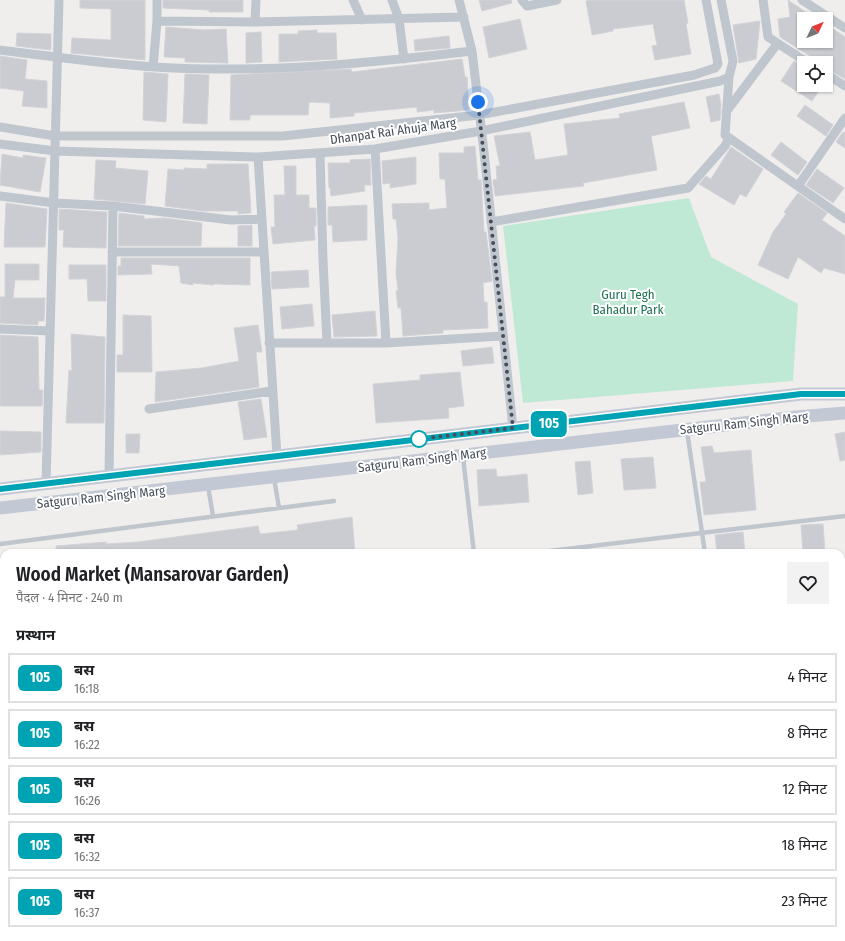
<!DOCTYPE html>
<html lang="hi">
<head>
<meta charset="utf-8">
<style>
  :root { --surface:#fff; --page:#f2f2f2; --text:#202124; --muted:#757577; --line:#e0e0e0 }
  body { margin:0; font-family:"Fira Sans Condensed","Noto Sans Devanagari",sans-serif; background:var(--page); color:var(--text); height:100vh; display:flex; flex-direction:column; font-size:15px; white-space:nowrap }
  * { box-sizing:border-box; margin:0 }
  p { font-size:13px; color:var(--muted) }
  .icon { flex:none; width:22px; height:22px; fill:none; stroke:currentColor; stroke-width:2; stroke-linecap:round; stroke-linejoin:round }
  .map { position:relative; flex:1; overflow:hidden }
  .panel { position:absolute; left:0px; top:549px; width:845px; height:392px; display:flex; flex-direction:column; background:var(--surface); border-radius:12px 12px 0 0; box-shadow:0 1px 3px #0004 }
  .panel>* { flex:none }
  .badge { padding:0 8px; border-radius:6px; font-size:14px; line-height:26px }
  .needle { width:26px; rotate:47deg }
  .buttons { position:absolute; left:797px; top:12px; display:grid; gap:8px }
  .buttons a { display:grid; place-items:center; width:36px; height:36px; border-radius:0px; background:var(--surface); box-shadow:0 1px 3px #0004; font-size:20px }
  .you { position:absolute; width:20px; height:20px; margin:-10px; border:3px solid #fff; border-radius:50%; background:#1a73e8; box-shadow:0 0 0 6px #1a73e833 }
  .map>.badge { position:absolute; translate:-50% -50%; box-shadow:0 0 0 2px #fff }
  h2 { padding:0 16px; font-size:15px; line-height:36px }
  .round { display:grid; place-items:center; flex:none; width:42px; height:42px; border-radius:0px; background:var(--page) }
  .headline { display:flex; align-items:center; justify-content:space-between; height:68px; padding:0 16px }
  h1 { font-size:19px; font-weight:600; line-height:30px }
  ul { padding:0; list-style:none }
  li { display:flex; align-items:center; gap:12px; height:50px; margin:0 8px 6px; padding:0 8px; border:2px solid var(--line); border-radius:0px }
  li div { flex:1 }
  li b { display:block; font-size:15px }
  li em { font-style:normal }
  li .badge { min-width:44px; font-weight:700; text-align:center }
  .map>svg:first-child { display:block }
  .green { fill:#c0e9d5 }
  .building { fill:#caccd1; stroke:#d2d3d8 }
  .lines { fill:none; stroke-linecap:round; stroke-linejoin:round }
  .service { stroke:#bfc6ce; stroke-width:4.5 }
  .minor { stroke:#bfc6ce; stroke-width:9 }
  .secondary { stroke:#c2c8d4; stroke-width:13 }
  .line-casing { stroke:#fff; stroke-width:9 }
  .line { stroke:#00a3b4; stroke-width:6 }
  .walk { stroke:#474e58; stroke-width:4; stroke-dasharray:0 7.2 }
  .stop-dot { fill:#fff; stroke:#00a3b4; stroke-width:2 }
  .labels { text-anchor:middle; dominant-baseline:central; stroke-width:4; stroke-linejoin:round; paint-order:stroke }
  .street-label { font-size:13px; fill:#474e58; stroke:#fff }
  .park-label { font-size:13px; fill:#207254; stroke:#fff }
</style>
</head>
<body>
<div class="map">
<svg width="845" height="941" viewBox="0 0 845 941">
  <rect width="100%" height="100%" fill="#f0eeed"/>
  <path class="green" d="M 689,198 L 711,257 L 798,304 L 793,381 L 523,403 L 503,226 Z"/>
  <path class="building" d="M 80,0 L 145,0 L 145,60 L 71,53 L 72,38 L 111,40 L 111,9 L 80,8 Z
    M 163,0 L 243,0 L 243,12 L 209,12 L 209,10 L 163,8 Z
    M 479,0 L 511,0 L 512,3 L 482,11 Z
    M 591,0 L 684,0 L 688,23 L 686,24 L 691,54 L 655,60 L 652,46 L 657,45 L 653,24 L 613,29 L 613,31 L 592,35 L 586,1 Z
    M 788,0 L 816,19 L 804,19 L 804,41 L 826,41 L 826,24 L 845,37 L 845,79 L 826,68 L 826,63 L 821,63 L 780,37 L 778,19 L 790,17 Z
    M 520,19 L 527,49 L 489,58 L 483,27 Z
    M 760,21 L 756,59 L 739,63 L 733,25 Z
    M 166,27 L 204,30 L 226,29 L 228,63 L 185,62 L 185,58 L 164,57 Z
    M 317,30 L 317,33 L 336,33 L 337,59 L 279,62 L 279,34 L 298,34 L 298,31 Z
    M 261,32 L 262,62 L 246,63 L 246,33 Z
    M 17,33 L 51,34 L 51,50 L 16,46 Z
    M 449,36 L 450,48 L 415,51 L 414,40 Z
    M 0,56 L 27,60 L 25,79 L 47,81 L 47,108 L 22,106 L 24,91 L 0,88 Z
    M 462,59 L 465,77 L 467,77 L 469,110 L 434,113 L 434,110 L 417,112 L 417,107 L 354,113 L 354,116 L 330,118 L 330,103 L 309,102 L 308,115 L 250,115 L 250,120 L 230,120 L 231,75 L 351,69 L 352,72 Z
    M 794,61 L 804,68 L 804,85 L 823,85 L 812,101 L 781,81 Z
    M 144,72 L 168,74 L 166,122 L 143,120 Z
    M 185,74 L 209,75 L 207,124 L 183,123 Z
    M 719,94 L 721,105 L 720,120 L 711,122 L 706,97 Z
    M 684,102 L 690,128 L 651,136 L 657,170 L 583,183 L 584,186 L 495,196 L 493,180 L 497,179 L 496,166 L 500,166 L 494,136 L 530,132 L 535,160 L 568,155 L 564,124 L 620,118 L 619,114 Z
    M 805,105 L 833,125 L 826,136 L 797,116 Z
    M 843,132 L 845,133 L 845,148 L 836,142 Z
    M 781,142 L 807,162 L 798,175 L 771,155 Z
    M 475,146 L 478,180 L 481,180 L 484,232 L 486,232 L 492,281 L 483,283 L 484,302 L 487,302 L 488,328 L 443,330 L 443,333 L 403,336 L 401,308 L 398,308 L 396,291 L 398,290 L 396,273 L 398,237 L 396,219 L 393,219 L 392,204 L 429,203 L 429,210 L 447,208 L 445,179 L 440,179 L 439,153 L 464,153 L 464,147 Z
    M 731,147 L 763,169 L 746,197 L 740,194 L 734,205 L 699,184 L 706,176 L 711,179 Z
    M 2,154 L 23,158 L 23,155 L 46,158 L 40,192 L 0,185 Z
    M 416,157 L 416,184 L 390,188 L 390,183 L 383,184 L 382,161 Z
    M 370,159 L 371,185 L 364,185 L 365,191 L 331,196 L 330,188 L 329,188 L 328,163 L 350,163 L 350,160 Z
    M 96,160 L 116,161 L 115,168 L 148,171 L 145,204 L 94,199 Z
    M 207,164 L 248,164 L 251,213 L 238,214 L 238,211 L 202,211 L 165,206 L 168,169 L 184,170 L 184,168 L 207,169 Z
    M 284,166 L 296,166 L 296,195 L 309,195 L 309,208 L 316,208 L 316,226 L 314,226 L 315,240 L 273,244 L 271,227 L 275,227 L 274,195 L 285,195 Z
    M 817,169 L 844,188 L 833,203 L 806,185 Z
    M 798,193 L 827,213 L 822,220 L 845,236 L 845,274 L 824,268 L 821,273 L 798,257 L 788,279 L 758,265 L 773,232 L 786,214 L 784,212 Z
    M 6,203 L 47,209 L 45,247 L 4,247 Z
    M 367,205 L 367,240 L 333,242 L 332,225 L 328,225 L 328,207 Z
    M 59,209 L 107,212 L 106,248 L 63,247 L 64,230 L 59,230 Z
    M 119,213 L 144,216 L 144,219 L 164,218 L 202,223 L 201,246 L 118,246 Z
    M 252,225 L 252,246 L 238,246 L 238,226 Z
    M 121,258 L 250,258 L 250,285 L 214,284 L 213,285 L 193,283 L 193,285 L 181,283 L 179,266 L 151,264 L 152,274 L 118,275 L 118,266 L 121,266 Z
    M 5,264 L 39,264 L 39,280 L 15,280 L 13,298 L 45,298 L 44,321 L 38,321 L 38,325 L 0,323 L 0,297 L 5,297 Z
    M 69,265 L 106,265 L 106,301 L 88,301 L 87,279 L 69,279 Z
    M 308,270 L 309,287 L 272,289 L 271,272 Z
    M 312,304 L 314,326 L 282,329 L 280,307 Z
    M 375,311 L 377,336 L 334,337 L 332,315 Z
    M 123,315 L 151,316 L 152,372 L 117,372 L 117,355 L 123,355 Z
    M 258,325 L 262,352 L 256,352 L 259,387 L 155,402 L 156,372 L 202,368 L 239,361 L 234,328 Z
    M 71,334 L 105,337 L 104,423 L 66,423 L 69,370 L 72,371 Z
    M 0,335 L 38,337 L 39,390 L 43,390 L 42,406 L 0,406 Z
    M 492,347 L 494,363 L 463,366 L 461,351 Z
    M 460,372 L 464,406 L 448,408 L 449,418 L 376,423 L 373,384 L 420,380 L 420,375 Z
    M 261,399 L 267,437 L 244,440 L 238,402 Z
    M 0,431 L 41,432 L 41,452 L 0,455 Z
    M 845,432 L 845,460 L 840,461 L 835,434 Z
    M 126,434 L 140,434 L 139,453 L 126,453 Z
    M 712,446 L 714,453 L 751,450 L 756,510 L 704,515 L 700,482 L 706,482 L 701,447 Z
    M 653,457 L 656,488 L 624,490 L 621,459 Z
    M 590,461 L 593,493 L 578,495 L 575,462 Z
    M 496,469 L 497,477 L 527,474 L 529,502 L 479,506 L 477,470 Z
    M 352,517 L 355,553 L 56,553 L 56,546 L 106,542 L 106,544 L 138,542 L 258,526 L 260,534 L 298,530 L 297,525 Z
    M 823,524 L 825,553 L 803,553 L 801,525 Z
    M 743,532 L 745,553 L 717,553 L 715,535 Z"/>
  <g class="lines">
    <path class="service" d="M 687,431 L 705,553
      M 463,457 L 474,553
      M 274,478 L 279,508
      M 208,486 L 213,516
      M 0,544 L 334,501
      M 533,553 L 845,516
      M 841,610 L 845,610
      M 0,618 L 4,617
      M 841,644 L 845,644
      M 0,700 L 4,700
      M 841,700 L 845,699
      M 841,861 L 845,860
      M 841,909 L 845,908
      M 12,941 L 17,937
      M 838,941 L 839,937"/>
    <path class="minor" d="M 157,0 L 157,21 L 255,22 L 464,17
      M 353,0 L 362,20
      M 392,0 L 399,19 L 404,59
      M 459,0 L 472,51 L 484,152 L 513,428
      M 522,0 L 527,6 L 557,0
      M 721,0 L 733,61 L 729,77 L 725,135 L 845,219
      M 763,0 L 768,37 L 808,63
      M 802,0 L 845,28
      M 255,22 L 256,0
      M 0,50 C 71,59 143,69 214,69 C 299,70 388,61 472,51
      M 153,67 L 157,21
      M 826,74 L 845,86
      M 726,112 L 777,44
      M 0,127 L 55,136 L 283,136 L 479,115 L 694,75 L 715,68 L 718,64 L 706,0
      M 0,144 L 55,151 L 258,157 L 375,149 L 481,131 L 720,81 L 729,77
      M 375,149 L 386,343
      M 320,154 L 323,260 L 327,342
      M 258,157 L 277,456
      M 798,186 L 845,118
      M 0,196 L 54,203 L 113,206
      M 491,222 L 688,188 L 725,146 L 729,138
      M 112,252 L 264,252
      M 0,329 L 50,331
      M 269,343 L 386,343 L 502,336
      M 149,409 L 272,391
      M 109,476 L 113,206 L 231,220 L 262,219
      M 46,484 L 59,0"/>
    <path class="secondary" d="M 0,489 L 801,394 L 845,394
      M 0,508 L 796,417 L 845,413"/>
  </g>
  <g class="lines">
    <g class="line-casing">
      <path id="line" d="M 0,489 L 801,394 L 845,394"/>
    </g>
    <use href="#line" class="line"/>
    <path class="walk" d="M 419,439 L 513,428 L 478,102"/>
  </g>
  <circle class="stop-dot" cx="419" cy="439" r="8"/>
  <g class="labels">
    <g class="street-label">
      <text transform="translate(393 131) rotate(-8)">Dhanpat Rai Ahuja Marg</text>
      <text transform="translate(744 423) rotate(-6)">Satguru Ram Singh Marg</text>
      <text transform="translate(422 460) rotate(-7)">Satguru Ram Singh Marg</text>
      <text transform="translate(101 497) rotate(-6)">Satguru Ram Singh Marg</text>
    </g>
    <g class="park-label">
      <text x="628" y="294">Guru Tegh<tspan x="628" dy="15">Bahadur Park</tspan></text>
    </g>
  </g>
</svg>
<div class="buttons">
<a><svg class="needle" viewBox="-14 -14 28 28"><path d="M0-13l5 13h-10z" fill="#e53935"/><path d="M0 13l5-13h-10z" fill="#757577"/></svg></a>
<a><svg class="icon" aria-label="locate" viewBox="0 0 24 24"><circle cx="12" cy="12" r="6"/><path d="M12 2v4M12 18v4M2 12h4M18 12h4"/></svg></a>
</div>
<div class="you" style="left:478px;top:102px"></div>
<b class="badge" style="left:549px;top:424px;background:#00a3b4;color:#fff">105</b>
<section class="panel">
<div class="headline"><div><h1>Wood Market (Mansarovar Garden)</h1><p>पैदल · 4 मिनट · 240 m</p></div><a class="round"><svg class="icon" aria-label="heart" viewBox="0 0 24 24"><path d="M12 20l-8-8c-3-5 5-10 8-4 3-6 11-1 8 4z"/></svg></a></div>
<h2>प्रस्थान</h2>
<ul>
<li><span class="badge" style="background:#00a3b4;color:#fff">105</span><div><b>बस</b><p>16:18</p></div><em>4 मिनट</em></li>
<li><span class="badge" style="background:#00a3b4;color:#fff">105</span><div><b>बस</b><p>16:22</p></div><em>8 मिनट</em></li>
<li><span class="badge" style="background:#00a3b4;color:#fff">105</span><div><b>बस</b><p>16:26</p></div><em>12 मिनट</em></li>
<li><span class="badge" style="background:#00a3b4;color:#fff">105</span><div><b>बस</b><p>16:32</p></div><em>18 मिनट</em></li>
<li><span class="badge" style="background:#00a3b4;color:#fff">105</span><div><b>बस</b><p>16:37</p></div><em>23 मिनट</em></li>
</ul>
</section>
</div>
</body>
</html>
